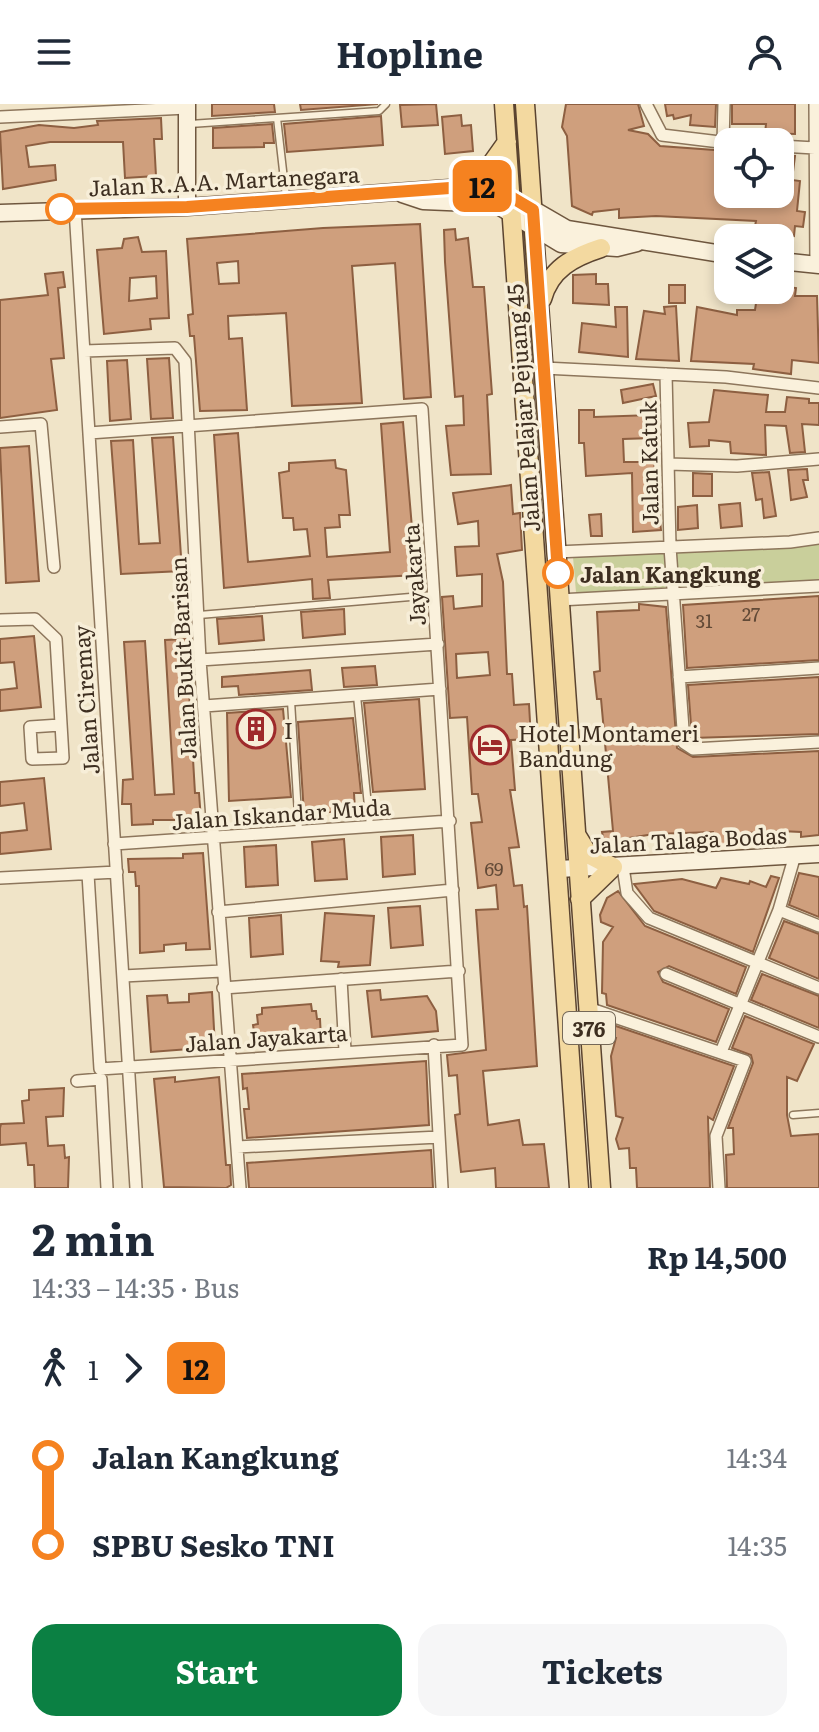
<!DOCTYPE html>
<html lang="en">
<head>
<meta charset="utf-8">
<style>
  :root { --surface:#fff; --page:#f6f6f7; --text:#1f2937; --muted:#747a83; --accent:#0b8043 }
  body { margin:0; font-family:Literata,serif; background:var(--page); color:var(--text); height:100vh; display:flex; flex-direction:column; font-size:30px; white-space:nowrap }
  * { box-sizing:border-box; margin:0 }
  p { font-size:26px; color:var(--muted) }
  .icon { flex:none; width:44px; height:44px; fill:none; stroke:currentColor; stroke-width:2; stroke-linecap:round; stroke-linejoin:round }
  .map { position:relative; height:1084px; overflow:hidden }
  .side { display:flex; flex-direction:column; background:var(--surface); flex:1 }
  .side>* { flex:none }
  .badge { padding:0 16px; border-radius:12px; font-size:28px; line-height:52px }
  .fabs { position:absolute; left:714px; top:24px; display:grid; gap:16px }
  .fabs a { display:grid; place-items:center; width:80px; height:80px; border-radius:16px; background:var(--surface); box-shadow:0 4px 12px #0003; font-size:40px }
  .map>.badge { position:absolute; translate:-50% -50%; box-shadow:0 0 0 4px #fff }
  .legs { display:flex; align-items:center; gap:12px; height:88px; padding:0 32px; font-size:26px }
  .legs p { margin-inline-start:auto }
  .headline { display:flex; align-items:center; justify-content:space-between; height:136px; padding:0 32px }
  h1 { font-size:44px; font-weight:700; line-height:60px }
  .action { display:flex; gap:16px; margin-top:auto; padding:16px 32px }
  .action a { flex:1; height:92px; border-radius:24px; background:var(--accent); color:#fff; font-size:32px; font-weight:700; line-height:92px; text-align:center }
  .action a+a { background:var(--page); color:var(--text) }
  ul { padding:0 32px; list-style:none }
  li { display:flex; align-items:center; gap:28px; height:88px; font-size:30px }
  li i { display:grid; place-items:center; width:12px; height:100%; margin:0 10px; background:currentColor }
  li i::after { content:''; width:20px; height:20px; margin:-10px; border:6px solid; border-radius:50%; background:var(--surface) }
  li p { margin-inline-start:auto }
  li:first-child i { background:linear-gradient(#0000 50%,currentColor 0) }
  li:last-child i { background:linear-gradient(currentColor 50%,#0000 0) }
  header { display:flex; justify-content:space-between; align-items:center; height:104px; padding:0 32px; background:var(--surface); font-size:36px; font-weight:700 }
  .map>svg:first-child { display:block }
  .green { fill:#c9cf9b }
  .building { fill:#cf9f7d; stroke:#8d5f41; stroke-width:2; fill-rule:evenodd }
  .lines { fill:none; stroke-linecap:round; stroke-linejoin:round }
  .lane-casing { stroke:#8d765c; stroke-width:9 }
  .street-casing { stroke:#8d765c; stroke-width:14 }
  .secondary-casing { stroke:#6f573f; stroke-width:19 }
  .primary-casing { stroke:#5b4430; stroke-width:21 }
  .lane { stroke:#faf1dc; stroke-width:6 }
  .street { stroke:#faf1dc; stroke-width:11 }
  .secondary { stroke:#faf1dc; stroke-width:16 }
  .primary { stroke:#f3d9a0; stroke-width:18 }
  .line-1-casing { stroke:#fff; stroke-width:18 }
  .line-1 { stroke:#f58220; stroke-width:12 }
  .stop-1-dot { fill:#fff; stroke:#f58220; stroke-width:4 }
  .labels { text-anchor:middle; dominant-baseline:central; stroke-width:7; stroke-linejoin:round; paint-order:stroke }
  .number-label { font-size:18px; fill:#624a37 }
  .shield { fill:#f7eed8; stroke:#756857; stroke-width:2 }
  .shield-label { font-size:20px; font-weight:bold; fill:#3d2e20 }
  .street-label { font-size:22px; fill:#3d2e20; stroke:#f7eed8 }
  .stop-label { font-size:22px; font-weight:bold; fill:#3d2e20; stroke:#f7eed8; text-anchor:start }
  .poi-label { font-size:22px; fill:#3d2e20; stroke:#f7eed8; text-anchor:start }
</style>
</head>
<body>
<header><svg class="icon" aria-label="menu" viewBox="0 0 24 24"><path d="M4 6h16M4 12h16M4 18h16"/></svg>Hopline<svg class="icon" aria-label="person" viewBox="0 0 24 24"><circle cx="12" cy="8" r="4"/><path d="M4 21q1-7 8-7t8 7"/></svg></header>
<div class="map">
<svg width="819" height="1084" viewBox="0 0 819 1084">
  <rect width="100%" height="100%" fill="#f0e4c8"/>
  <path class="green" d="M 819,440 L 819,481 L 577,500 L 573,453 Z"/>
  <path class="building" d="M 212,0 L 274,0 L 275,8 L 212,12 Z
    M 300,0 L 378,0 L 301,6 Z
    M 436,0 L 438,21 L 402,23 L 400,1 Z
    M 566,0 L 638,0 L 644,22 L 628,26 L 648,30 L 660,42 L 728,47 L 728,90 L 780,90 L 780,51 L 795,52 L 792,76 L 800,77 L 797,107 L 805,108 L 803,123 L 795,122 L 794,132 L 783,130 L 784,123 L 755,122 L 756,117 L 656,112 L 619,114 L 619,105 L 593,108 L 592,111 L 572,102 L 567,32 L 562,23 Z
    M 665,0 L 716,0 L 715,23 L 690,21 L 691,11 L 674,15 L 673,11 L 667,12 Z
    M 732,0 L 795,0 L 795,30 L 765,29 L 766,20 L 732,20 Z
    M 461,11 L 462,22 L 471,21 L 473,47 L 445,50 L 442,13 Z
    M 381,12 L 383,41 L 287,48 L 284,20 Z
    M 161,14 L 162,35 L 154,35 L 156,72 L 125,74 L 123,38 L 50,38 L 26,42 L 29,63 L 55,61 L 56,76 L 3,85 L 0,28 L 39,21 L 74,24 L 98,21 L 97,17 Z
    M 272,20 L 274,39 L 264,39 L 264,43 L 213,44 L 213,24 Z
    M 420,120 L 431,293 L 404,295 L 395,159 L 352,162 L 362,299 L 292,302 L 286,209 L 228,212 L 229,235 L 242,234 L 247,306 L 200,307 L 194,232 L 190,232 L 188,211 L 193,210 L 187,135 L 323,124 ZM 238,157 L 239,179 L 219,180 L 217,159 Z
    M 455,125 L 456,136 L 468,134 L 473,183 L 484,183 L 492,290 L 487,291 L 491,370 L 451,371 L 446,322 L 464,321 L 463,292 L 455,293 L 445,158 L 444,126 Z
    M 138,133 L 142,148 L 166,147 L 169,214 L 150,215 L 151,225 L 104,230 L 97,146 L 122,144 L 124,135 ZM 156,172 L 157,194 L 129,197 L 130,174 Z
    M 63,168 L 65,183 L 58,184 L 64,254 L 51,255 L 57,306 L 0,314 L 0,196 L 48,191 L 45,170 Z
    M 596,170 L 596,180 L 608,180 L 609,201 L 573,199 L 573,171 Z
    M 669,181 L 685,181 L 685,199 L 669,199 Z
    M 780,182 L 796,184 L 795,192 L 817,192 L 819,259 L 792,256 L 791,270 L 753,265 L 754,260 L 691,257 L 697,203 L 737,211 L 737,206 L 755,206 L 758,186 L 780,186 Z
    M 676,202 L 679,257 L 636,255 L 644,207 L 665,210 L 664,203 Z
    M 615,203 L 627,203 L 628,253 L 579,248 L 582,219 L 616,223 Z
    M 169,254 L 173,314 L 151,315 L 147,255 Z
    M 127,256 L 131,315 L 110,317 L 107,257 Z
    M 653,280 L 656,292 L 623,299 L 621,286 Z
    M 714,286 L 768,291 L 766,308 L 785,308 L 787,293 L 809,295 L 809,299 L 819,299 L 819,321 L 802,320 L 805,348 L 790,349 L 786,322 L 765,321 L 766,351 L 731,349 L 730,338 L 709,336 L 709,342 L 690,343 L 688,319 L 709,318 Z
    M 579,306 L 594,306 L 594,313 L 652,311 L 653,334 L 623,335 L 624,358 L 654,358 L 661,426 L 633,428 L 632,369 L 586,372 L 584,339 L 579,339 Z
    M 403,318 L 416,471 L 328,476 L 330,494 L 313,495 L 312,475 L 224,484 L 214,331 L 238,329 L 248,458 L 310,452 L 307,425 L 294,426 L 293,414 L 283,414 L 279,369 L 289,367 L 289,359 L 335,356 L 336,364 L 346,366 L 350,411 L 339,411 L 340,423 L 325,424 L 327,453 L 390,448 L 381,320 Z
    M 173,333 L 182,467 L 121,470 L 111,337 L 133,336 L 139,440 L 160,439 L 152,334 Z
    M 29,342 L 39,477 L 6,479 L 0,344 Z
    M 807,365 L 808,376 L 803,376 L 807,393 L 791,396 L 788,366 Z
    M 769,368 L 776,412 L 764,414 L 762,395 L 756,396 L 752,369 Z
    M 693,369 L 712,370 L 712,392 L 693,392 Z
    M 511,381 L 513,410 L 520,409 L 522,446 L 497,450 L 503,478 L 507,570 L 512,570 L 514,601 L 529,600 L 531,635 L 511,636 L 515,686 L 510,686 L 519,743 L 509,744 L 514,782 L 522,781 L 524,803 L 527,802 L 537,962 L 483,967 L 488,1021 L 519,1016 L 523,1041 L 544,1040 L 549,1084 L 496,1084 L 495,1064 L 461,1068 L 455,1011 L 460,1010 L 457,971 L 449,972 L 447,951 L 486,946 L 476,806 L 498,805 L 496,781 L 478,784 L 471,719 L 482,718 L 478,690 L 472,690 L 467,613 L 450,614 L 442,493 L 453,492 L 454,505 L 482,502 L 482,470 L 457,472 L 455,443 L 479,442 L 478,417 L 458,420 L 453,389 ZM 488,548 L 490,571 L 457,574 L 456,550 Z
    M 740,399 L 742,422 L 721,424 L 719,401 Z
    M 697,401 L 698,424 L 678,426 L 678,403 Z
    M 601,410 L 602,432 L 591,432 L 589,411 Z
    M 819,492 L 819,556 L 687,564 L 683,501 Z
    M 639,500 L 666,503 L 677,644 L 693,653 L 819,647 L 819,731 L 801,733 L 801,728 L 780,727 L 727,730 L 728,740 L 714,740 L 713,728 L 654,730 L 604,738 L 602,728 L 613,727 L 601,595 L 597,595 L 594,568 L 600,567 L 597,508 L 639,506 Z
    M 344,505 L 345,530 L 303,534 L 301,508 Z
    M 262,512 L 264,536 L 219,540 L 217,515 Z
    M 34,532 L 41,603 L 0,607 L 0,586 L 17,584 L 14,558 L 0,559 L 0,535 Z
    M 186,535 L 195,689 L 199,689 L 201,716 L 153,716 L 153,720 L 132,721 L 131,700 L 122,700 L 123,676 L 133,675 L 124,538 L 145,537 L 155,691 L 174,690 L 165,536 Z
    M 375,562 L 377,581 L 344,583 L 342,564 Z
    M 310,566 L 312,586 L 239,591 L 238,582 L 222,583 L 222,573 Z
    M 819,573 L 819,630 L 692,634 L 688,581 Z
    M 419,595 L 425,685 L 373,688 L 364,599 Z
    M 283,605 L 291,693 L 229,697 L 227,609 Z
    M 353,614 L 361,689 L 354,689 L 355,706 L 304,710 L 298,618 Z
    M 44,674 L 51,745 L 0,750 L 0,729 L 27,726 L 24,699 L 0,702 L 0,678 Z
    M 413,731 L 415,770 L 383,773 L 381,733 Z
    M 344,735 L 347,775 L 315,777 L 312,738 Z
    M 276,741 L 278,781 L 246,783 L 244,743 Z
    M 203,749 L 210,845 L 186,846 L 186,839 L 164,841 L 164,847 L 140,849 L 139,782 L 136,782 L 135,768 L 129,768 L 128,755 L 183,754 L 183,750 Z
    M 799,769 L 819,773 L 819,813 L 789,801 Z
    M 771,772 L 779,774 L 753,848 L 654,807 L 634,780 L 682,775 L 716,784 L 721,774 L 749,780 L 750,777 L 766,783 Z
    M 618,787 L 645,822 L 746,863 L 736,890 L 669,862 L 658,868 L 663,878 L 729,905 L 716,938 L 607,901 L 606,890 L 602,889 L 603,838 L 613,823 L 601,818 L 600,811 L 607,794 Z
    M 420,802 L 423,841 L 391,844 L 388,804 Z
    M 325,809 L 374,812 L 370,861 L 338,863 L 339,858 L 321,857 Z
    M 281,811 L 283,850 L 251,853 L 249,814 Z
    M 784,817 L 819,830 L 819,875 L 769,854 Z
    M 762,870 L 819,892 L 819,924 L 751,896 Z
    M 380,886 L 381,896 L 427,892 L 436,907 L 438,927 L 372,933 L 367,887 Z
    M 212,888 L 215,943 L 151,948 L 147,892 L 167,891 L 168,899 L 189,898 L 189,890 Z
    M 311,900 L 312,907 L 316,907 L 317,915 L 320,915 L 321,935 L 256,941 L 253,921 L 258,920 L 257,911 L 262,910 L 262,904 Z
    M 745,912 L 814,940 L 797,977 L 787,973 L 787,1011 L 791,1032 L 819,1030 L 819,1084 L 727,1084 L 726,1051 L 734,1050 L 733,1024 L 728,1024 L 753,959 L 751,951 L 732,944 Z
    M 604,918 L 734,962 L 713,1016 L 708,1013 L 710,1084 L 637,1084 L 636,1064 L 630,1064 L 629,1044 L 619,1045 L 616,1035 L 623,1014 L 616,1012 L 611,952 L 616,934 L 602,930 Z
    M 426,957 L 429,1021 L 247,1034 L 244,1005 L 249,1005 L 247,984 L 243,985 L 242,970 Z
    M 175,973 L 175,978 L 219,973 L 226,1061 L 230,1061 L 231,1081 L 226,1084 L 164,1083 L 154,975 Z
    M 64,984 L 63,1012 L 46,1013 L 48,1042 L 64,1041 L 65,1054 L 69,1053 L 68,1084 L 35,1084 L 34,1061 L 28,1061 L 26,1039 L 0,1041 L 0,1024 L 1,1020 L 24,1019 L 22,997 L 29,996 L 29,986 Z
    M 431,1046 L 433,1084 L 249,1084 L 247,1059 Z"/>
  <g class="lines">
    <g class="lane-casing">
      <path id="lane" d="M 277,14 L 286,93
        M 190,20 L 379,7 L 386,0
        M 199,511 L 434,491
        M 357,592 L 370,722
        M 291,597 L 299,727
        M 793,1011 L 819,1009"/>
    </g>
    <g class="street-casing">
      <path id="street" d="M 646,0 L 662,31 L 728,39
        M 815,0 L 816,161
        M 0,13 L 187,4
        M 723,39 L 724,0
        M 780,42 L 815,44
        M 75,105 L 136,1084
        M 84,247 L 175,244 L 185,257 L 200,556 L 240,1084
        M 544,264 L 726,273 L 819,284
        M 666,270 L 670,443 L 684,639 L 693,645 L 819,638
        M 0,323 L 41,320 L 54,463
        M 668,360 L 737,362 L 819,355
        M 556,448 L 790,438 L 819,434
        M 559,496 L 819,482
        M 0,516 L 35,515 L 56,535 L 63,654 L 32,655 L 30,623 L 60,621
        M 200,556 L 438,540
        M 679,573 L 819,564
        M 204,602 L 440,585
        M 114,740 L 450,717
        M 623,763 L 627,789 L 649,814 L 819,884
        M 88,770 L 100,965 L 462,941 L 422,305 L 89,329
        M 0,774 L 117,768
        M 779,806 L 819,822
        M 218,808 L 453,786
        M 666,870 L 819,933
        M 123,872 L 222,867
        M 341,875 L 345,947
        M 223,884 L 459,867
        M 588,904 L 745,957 L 716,1032 L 719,1084
        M 434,941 L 442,1084
        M 721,948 L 779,806 L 795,751
        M 77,977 L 101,975 L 107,1084
        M 237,1043 L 439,1033"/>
    </g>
    <g class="secondary-casing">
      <path id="secondary" d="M 187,0 L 187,103
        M 402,90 L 423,97 L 495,100 L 561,140 L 617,144 L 637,139
        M 0,109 L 187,103 L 491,81 L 567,125 L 728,151
        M 780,157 L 819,161
        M 559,765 L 819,750"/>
    </g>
    <g class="primary-casing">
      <path id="primary" d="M 504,0 L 579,1084
        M 525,0 L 601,1084
        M 458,82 L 485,69 L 507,38
        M 542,195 C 550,165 573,153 601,144
        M 577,732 L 588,750 L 613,763
        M 580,795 L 613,763"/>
    </g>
    <use href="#lane" class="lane"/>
    <use href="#street" class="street"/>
    <use href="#secondary" class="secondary"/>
    <use href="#primary" class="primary"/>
  </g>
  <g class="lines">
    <g class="line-1-casing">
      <path id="line-1" d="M 61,105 L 187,103 L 491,81 L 533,106 L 558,469"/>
    </g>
    <use href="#line-1" class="line-1"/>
  </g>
  <defs>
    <g id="building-ring" transform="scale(2)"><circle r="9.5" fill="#f7eed8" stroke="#9e2a2b" stroke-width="1.5"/><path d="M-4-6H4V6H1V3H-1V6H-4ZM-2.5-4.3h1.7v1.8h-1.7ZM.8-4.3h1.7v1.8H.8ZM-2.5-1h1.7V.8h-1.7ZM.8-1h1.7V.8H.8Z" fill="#9e2a2b"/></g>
    <g id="hotel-ring" transform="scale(2)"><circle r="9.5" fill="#f7eed8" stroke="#9e2a2b" stroke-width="1.5"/><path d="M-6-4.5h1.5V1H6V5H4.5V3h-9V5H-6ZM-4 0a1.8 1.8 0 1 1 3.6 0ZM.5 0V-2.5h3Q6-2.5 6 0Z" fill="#9e2a2b"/></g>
  </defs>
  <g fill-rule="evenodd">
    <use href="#building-ring" x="256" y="625"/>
    <use href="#hotel-ring" x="490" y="641"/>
  </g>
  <g class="stop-1-dot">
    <circle cx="61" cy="105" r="14"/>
    <circle cx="558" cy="469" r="14"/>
  </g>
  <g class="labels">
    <g class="number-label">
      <text x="751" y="509">27</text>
      <text x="704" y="516">31</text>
      <text x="494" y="764">69</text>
    </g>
    <rect class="shield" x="563" y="908" width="52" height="32" rx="6"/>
    <g class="shield-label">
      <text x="589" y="924">376</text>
    </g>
    <g class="street-label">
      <text transform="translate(224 76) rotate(-3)">Jalan R.A.A. Martanegara</text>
      <text transform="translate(522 304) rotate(-94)">Jalan Pelajar Pejuang 45</text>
      <text transform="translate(648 359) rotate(-91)">Jalan Katuk</text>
      <text transform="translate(413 471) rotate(-94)">Jayakarta</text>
      <text transform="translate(182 554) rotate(-93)">Jalan Bukit Barisan</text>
      <text transform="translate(85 596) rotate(-94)">Jalan Ciremay</text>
      <text transform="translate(281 709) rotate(-4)">Jalan Iskandar Muda</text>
      <text transform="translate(688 735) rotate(-3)">Jalan Talaga Bodas</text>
      <text transform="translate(266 933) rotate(-4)">Jalan Jayakarta</text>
    </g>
    <g class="stop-label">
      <text x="580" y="469">Jalan Kangkung</text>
    </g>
    <g class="poi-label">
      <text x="284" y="625">I</text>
      <text x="518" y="628">Hotel Montameri<tspan x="518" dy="25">Bandung</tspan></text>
    </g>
  </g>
</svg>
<div class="fabs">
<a><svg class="icon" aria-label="locate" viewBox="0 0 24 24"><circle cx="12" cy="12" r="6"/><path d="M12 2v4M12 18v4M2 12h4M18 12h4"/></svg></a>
<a><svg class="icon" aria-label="layers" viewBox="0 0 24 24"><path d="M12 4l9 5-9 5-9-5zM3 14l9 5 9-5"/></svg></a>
</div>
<b class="badge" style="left:482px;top:82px;background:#f58220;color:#111">12</b>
</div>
<section class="side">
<div class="headline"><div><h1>2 min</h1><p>14:33 – 14:35 · Bus</p></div><b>Rp 14,500</b></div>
<div class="legs"><svg class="icon" aria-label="walk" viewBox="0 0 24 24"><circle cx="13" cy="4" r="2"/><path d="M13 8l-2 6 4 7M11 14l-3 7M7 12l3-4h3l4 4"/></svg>1<svg class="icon" aria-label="forward" viewBox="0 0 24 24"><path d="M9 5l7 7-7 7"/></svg><b class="badge" style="background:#f58220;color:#111">12</b></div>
<ul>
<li><i style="color:#f58220"></i><b>Jalan Kangkung</b><p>14:34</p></li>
<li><i style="color:#f58220"></i><b>SPBU Sesko TNI</b><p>14:35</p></li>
</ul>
<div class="action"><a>Start</a><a>Tickets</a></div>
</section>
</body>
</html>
